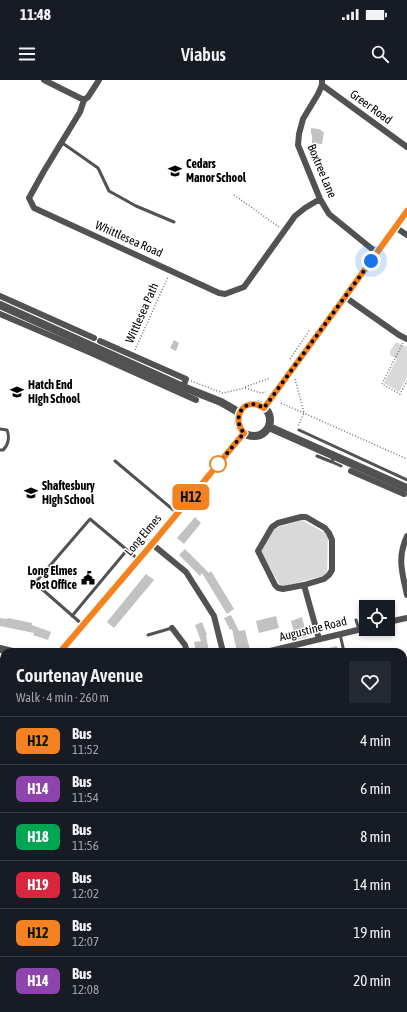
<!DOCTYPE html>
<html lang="en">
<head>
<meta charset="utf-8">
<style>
  :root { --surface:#171b24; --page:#242831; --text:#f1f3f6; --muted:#9ea1a6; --line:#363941 }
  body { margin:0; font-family:"Asap Condensed",sans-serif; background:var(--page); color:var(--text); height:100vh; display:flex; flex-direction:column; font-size:15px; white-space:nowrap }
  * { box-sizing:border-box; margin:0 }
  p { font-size:13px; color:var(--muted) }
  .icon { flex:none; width:22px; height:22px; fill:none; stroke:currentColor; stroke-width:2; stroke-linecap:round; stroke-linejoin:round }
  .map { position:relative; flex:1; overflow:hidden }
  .drawer { position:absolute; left:0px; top:568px; width:407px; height:364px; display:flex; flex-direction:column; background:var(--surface); border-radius:12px 12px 0 0; box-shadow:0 2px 6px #0003 }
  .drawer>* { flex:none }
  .badge { padding:0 8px; border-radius:6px; font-size:14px; line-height:26px }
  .fabs { position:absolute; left:359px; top:520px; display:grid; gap:8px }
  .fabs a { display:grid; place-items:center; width:36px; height:36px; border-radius:0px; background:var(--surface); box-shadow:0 2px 6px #0003; font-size:20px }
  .you { position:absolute; width:20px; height:20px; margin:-10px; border:3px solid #fff; border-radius:50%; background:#1a73e8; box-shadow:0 0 0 6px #1a73e833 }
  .map>.badge { position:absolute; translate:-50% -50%; box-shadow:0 0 0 2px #fff }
  .round { display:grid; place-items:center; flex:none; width:42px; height:42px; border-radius:0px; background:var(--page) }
  .headline { display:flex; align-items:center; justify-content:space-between; height:68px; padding:0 16px }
  h1 { font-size:19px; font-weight:600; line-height:30px }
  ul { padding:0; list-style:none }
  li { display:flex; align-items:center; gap:12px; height:48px; padding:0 16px; border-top:1px solid var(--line) }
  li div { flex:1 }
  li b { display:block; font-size:15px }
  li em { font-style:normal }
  li .badge { min-width:44px; font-weight:700; text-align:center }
  .status { display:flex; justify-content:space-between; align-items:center; height:28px; padding:0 20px; background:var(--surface); direction:ltr }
  .status svg { height:11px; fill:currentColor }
  header { display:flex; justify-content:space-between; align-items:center; height:52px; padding:0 16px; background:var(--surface); font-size:18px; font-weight:600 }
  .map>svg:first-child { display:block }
  .green { fill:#d9d9d9 }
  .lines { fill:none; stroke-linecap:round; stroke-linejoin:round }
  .stream { stroke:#a0a0a0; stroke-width:2 }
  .building { fill:#c2c2c2 }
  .path { stroke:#747474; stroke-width:1.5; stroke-dasharray:1 2; stroke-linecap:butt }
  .service { stroke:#525252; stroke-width:3 }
  .minor { stroke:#525252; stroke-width:6 }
  .tertiary { stroke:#525252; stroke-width:8 }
  .rail { stroke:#000; stroke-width:2; stroke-dasharray:6 2 1 2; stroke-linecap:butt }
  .line-casing { stroke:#fff; stroke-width:9 }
  .line { stroke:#f58220; stroke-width:6 }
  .walk { stroke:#000; stroke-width:4; stroke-dasharray:0 7.2 }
  .stop-dot { fill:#fff; stroke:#f58220; stroke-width:2 }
  .labels { text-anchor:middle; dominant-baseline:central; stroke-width:3; stroke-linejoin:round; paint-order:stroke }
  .street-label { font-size:12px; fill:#000; stroke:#fff }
  .poi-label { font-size:12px; font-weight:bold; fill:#000; stroke:#fff; text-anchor:start }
</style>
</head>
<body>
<div class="status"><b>11:48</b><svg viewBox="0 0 49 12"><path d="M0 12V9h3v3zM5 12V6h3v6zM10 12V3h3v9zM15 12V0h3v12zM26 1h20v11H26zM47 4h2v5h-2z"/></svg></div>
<header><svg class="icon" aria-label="menu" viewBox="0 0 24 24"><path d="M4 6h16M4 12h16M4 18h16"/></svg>Viabus<svg class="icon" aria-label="search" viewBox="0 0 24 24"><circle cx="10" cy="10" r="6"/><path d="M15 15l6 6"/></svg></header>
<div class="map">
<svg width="407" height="932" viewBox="0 0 407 932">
  <rect width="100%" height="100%" fill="#fff"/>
  <path class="green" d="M 396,262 L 407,267 L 407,297 L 399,312 L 384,303 L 397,279 L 390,275 L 390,271 Z
    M 302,440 L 328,455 L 327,495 L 281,507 L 261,472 L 275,448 Z
    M 403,869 L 407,876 L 407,932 L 322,932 L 327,928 L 403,928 Z"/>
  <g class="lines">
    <path class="stream" d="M 140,928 L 142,930"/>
  </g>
  <path class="building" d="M 311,48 L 318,49 L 321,50 L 321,51 L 324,52 L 322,64 L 312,63 L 312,54 L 311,54 Z
    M 174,260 L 179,263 L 176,271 L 170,268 Z
    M 195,437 L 201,443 L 184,464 L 177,458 Z
    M 185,469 L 209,493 L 211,491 L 234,529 L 227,534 L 202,493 L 200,496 L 179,475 Z
    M 146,494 L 154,500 L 114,548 L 107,542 Z
    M 231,535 L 239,551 L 245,550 L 250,570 L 237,572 L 232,549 L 230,550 L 224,538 Z
    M 276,536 L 279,548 L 259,553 L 256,541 Z
    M 302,537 L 307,557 L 296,560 L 291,541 Z
    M 0,538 L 7,539 L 8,538 L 32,543 L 32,545 L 51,552 L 48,560 L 33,555 L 34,553 L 0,546 Z
    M 202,542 L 207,555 L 206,556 L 209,572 L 196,572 L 194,562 L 201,561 L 195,545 Z
    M 337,566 L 339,572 L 322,572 L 321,570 Z"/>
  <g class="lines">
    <path class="path" d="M 234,115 L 279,147
      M 403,263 L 382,304 L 400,314 L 407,301
      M 135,270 L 168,197
      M 290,279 L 309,251 L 311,250
      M 295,299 L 304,333 L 298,346
      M 191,301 L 223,313 L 245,308 L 261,313 L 266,312
      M 245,307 L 270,298
      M 281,323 L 407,379"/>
    <path class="service" d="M 61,62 L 98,88 L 109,111 L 136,126 L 174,142
      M 0,349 L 7,350 C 10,357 8,366 3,370 L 0,370
      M 299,350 L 407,400
      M 317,376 L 332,382 L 334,376
      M 115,381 L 177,433
      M 332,382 L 341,386
      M 72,536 L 127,470
      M 356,540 L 359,549
      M 83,545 L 35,503 L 90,439 L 139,480
      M 340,554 L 344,572
      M 148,555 L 172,548
      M 0,643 L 4,644
      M 0,778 L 4,775
      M 0,799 L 4,797
      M 403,843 L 407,841
      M 298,932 L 299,928"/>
    <path class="minor" d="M 44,0 L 84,20
      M 99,0 L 88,17 L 84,20 L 80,32 L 44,91 L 29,118 L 34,128 L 219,213 L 225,214 L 244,207 L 295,136 L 305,128 L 320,119
      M 322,0 L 322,5 L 318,14 L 303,39 L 299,54 L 298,65 L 320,119 L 329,134 L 377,173
      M 322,5 L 407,67
      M 395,147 L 407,155
      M 0,216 L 94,258
      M 345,217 L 399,255 L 407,259
      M 0,234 L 89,272 L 196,320
      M 100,261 L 186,299 L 182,310
      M 351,391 L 404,414
      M 301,437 L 306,437 L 325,448 L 329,453 L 332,460 L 332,490 L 329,495 L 324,499 L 304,505 L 283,509 L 278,508 L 275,505 L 258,471 L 272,447 L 278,443 Z
      M 407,456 C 397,478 402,492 407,515
      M 152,464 L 186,492 L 214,536 L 223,572
      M 304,505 L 319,559
      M 388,542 L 407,538
      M 172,548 L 185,565 L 187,572
      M 266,572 L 366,548
      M 403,703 L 407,702"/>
    <path class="tertiary" d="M 0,225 L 183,307 L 221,322 L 240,333
      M238 340a16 16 0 1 1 32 0a16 16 0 1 1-32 0Z
      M 264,328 L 345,217 L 407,131
      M 269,347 L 407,408
      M 0,569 L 12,572
      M 60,572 L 152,464 L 244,353
      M 403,749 L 407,752"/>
    <path class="rail" d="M 403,596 L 407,595
      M 403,604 L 407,603
      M 403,617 L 407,616
      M 0,682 L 4,681
      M 0,693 L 4,692
      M 0,701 L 4,700"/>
  </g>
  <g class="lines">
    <g class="line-casing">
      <path id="line" d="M 60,572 L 152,464 L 244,353 C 232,340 241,320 258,325 C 260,326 262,327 264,328 L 345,217 L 407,131"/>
    </g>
    <use href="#line" class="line"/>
    <path class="walk" d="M 218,384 L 244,353 C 232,340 241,320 258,325 C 260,326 262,327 264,328 L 371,181"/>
  </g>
  <defs>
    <g id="school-bare" transform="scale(1.08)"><path d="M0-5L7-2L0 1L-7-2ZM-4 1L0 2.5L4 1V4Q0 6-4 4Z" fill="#000" stroke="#fff" stroke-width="2.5" paint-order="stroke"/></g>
    <g id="civic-bare" transform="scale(1.08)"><path d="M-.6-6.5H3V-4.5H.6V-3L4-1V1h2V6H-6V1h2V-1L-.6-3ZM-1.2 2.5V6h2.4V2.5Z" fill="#000" stroke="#fff" stroke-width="2.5" paint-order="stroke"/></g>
  </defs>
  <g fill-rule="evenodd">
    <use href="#school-bare" x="175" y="91"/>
    <use href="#school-bare" x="17" y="312"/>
    <use href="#school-bare" x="31" y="413"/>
    <use href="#civic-bare" x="88" y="498"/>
  </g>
  <circle class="stop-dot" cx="218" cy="384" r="8"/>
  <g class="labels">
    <g class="street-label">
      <text transform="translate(371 27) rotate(36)">Greer Road</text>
      <text transform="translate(322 91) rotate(67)">Boxtree Lane</text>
      <text transform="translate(129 159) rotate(24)">Whittlesea Road</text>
      <text transform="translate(142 233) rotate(-66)">Wittlesea Path</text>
      <text transform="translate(143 455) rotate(-50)">Long Elmes</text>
      <text transform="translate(313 549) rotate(-14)">Augustine Road</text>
    </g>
    <g class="poi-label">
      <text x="186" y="84">Cedars<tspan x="186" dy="14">Manor School</tspan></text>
      <text x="28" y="305">Hatch End<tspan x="28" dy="14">High School</tspan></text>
      <text x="42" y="406">Shaftesbury<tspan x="42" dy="14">High School</tspan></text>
      <text x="77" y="491" text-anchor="end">Long Elmes<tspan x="77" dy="14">Post Office</tspan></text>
    </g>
  </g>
</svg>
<div class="fabs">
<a><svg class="icon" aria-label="locate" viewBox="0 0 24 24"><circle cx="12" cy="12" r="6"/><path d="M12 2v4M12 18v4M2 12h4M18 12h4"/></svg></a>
</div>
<div class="you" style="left:371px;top:181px"></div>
<b class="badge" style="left:191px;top:417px;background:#f58220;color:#111">H12</b>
<section class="drawer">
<div class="headline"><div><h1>Courtenay Avenue</h1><p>Walk · 4 min · 260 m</p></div><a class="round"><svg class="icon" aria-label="heart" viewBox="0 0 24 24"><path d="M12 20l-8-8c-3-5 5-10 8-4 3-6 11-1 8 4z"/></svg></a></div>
<ul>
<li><span class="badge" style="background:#f58220;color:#111">H12</span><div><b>Bus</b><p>11:52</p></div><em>4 min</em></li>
<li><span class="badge" style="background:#8e44ad;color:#fff">H14</span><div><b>Bus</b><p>11:54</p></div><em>6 min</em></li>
<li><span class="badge" style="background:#00a651;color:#fff">H18</span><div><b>Bus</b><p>11:56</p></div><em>8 min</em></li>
<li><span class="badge" style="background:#d7263d;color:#fff">H19</span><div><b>Bus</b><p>12:02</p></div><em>14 min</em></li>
<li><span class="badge" style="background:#f58220;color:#111">H12</span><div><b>Bus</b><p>12:07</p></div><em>19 min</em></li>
<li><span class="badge" style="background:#8e44ad;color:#fff">H14</span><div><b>Bus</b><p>12:08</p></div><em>20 min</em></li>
</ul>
</section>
</div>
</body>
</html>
